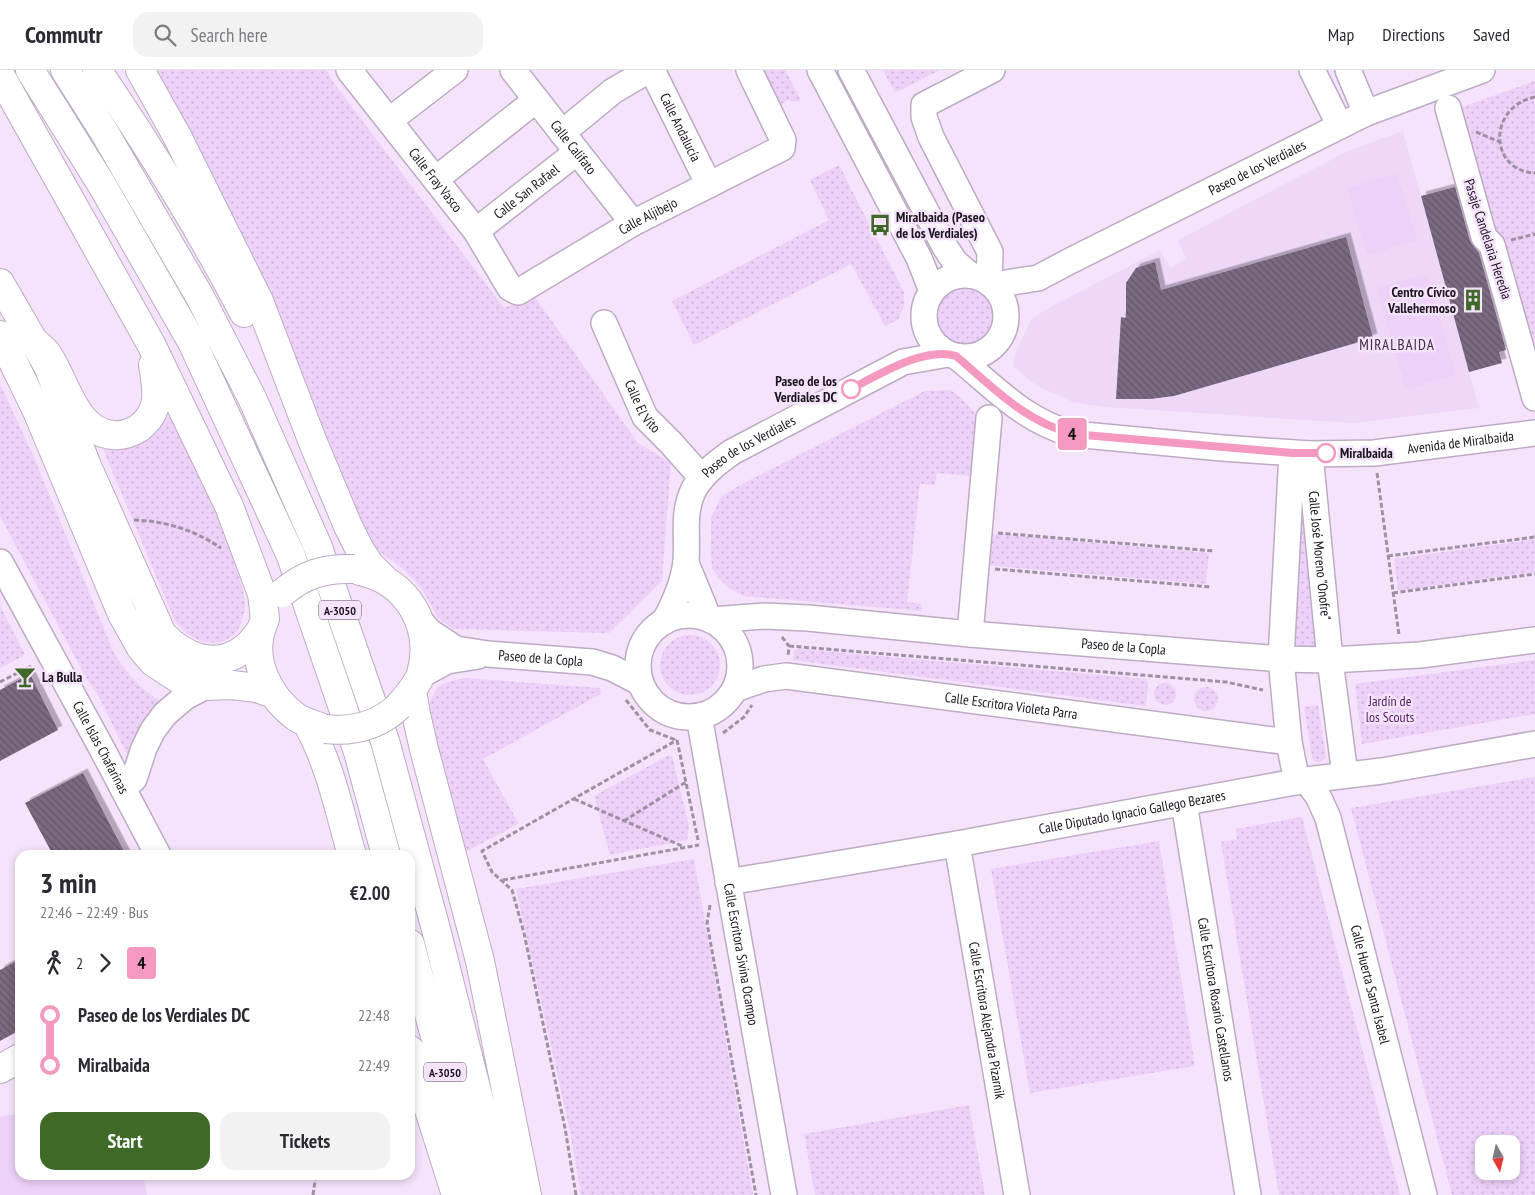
<!DOCTYPE html>
<html lang="en">
<head>
<meta charset="utf-8">
<style>
  :root { --surface:#fff; --page:#f2f2f3; --text:#2b2b33; --muted:#7c7c81; --line:#e1e1e2; --accent:#3f6927 }
  body { margin:0; font-family:"PT Sans Narrow",sans-serif; background:var(--page); color:var(--text); height:100vh; display:flex; flex-direction:column; font-size:19px; white-space:nowrap }
  * { box-sizing:border-box; margin:0 }
  p { font-size:16px; color:var(--muted) }
  .icon { flex:none; width:28px; height:28px; fill:none; stroke:currentColor; stroke-width:2; stroke-linecap:round; stroke-linejoin:round }
  .map { position:relative; flex:1; overflow:hidden }
  .drawer { position:absolute; left:15px; top:780px; width:400px; height:330px; display:flex; flex-direction:column; background:var(--surface); border-radius:15px; box-shadow:0 2px 8px #0003 }
  .drawer>* { flex:none }
  .badge { padding:0 10px; border-radius:4px; font-size:18px; line-height:32px }
  .needle { width:32px; rotate:172deg }
  .buttons { position:absolute; left:1475px; top:1065px; display:grid; gap:10px }
  .buttons a { display:grid; place-items:center; width:45px; height:45px; border-radius:10px; background:var(--surface); box-shadow:0 2px 8px #0003; font-size:25px }
  .map>.badge { position:absolute; translate:-50% -50%; box-shadow:0 0 0 2px #fff }
  .legs { display:flex; align-items:center; gap:8px; height:55px; padding:0 25px; font-size:16px }
  .legs p { margin-inline-start:auto }
  .summary { display:flex; align-items:center; justify-content:space-between; height:85px; padding:0 25px }
  h1 { font-size:28px; font-weight:700; line-height:38px }
  .action { display:flex; gap:10px; margin-top:auto; padding:10px 25px }
  .action a { flex:1; height:58px; border-radius:15px; background:var(--accent); color:#fff; font-size:20px; font-weight:700; line-height:58px; text-align:center }
  .action a+a { background:var(--page); color:var(--text) }
  ul { padding:0 25px; list-style:none }
  li { display:flex; align-items:center; gap:18px; height:50px; font-size:19px }
  li i { display:grid; place-items:center; width:8px; height:100%; margin:0 6px; background:currentColor }
  li i::after { content:''; width:12px; height:12px; margin:-6px; border:4px solid; border-radius:50%; background:var(--surface) }
  li p { margin-inline-start:auto }
  li:first-child i { background:linear-gradient(#0000 50%,currentColor 0) }
  li:last-child i { background:linear-gradient(currentColor 50%,#0000 0) }
  header { display:flex; align-items:center; gap:30px; box-sizing:border-box; height:70px; padding:0 25px; background:var(--surface); border-bottom:1px solid var(--line) }
  header strong { font-size:24px }
  nav { display:flex; gap:28px; margin-inline-start:auto; font-size:18px }
  .search { width:350px; height:45px; background:var(--page); display:flex; align-items:center; gap:12px; box-sizing:border-box; padding:0 18px; border-radius:15px; color:var(--muted); font-size:19px }
  .map>svg:first-child { display:block }
  .built { fill:#eed7f7 }
  .green { fill:url(#green-dots); fill-rule:evenodd }
  .pitch { fill:#edd1f9 }
  .building { fill:url(#building-back-hatch); filter:url(#shadow) }
  .lines { fill:none; stroke-linecap:round; stroke-linejoin:round }
  .minor-casing { stroke:#bdabc4; stroke-width:28 }
  .major-casing { stroke:#bdabc4; stroke-width:30 }
  .highway-casing { stroke:#bdabc4; stroke-width:30 }
  .path { stroke:#9e91a3; stroke-width:3; stroke-dasharray:5 2.5; stroke-linecap:butt }
  .minor { stroke:#fff; stroke-width:25 }
  .major { stroke:#fff; stroke-width:28 }
  .highway { stroke:#fff; stroke-width:28 }
  .major-bridge-casing { stroke:#bdabc4; stroke-width:30; stroke-linecap:butt }
  .major-bridge { stroke:#fff; stroke-width:28 }
  .line-1-casing { stroke:#fff; stroke-width:11 }
  .line-1 { stroke:#f599c1; stroke-width:8 }
  .stop-1-dot { fill:#fff; stroke:#f599c1; stroke-width:2.5 }
  .labels { text-anchor:middle; dominant-baseline:central; stroke-width:5; stroke-linejoin:round; paint-order:stroke }
  .shield { fill:#f5e3fc; stroke:#5c5361; stroke-width:1 }
  .shield-label { font-size:12px; font-weight:bold; fill:#1b151e }
  .street-label { font-size:14px; fill:#1b151e; stroke:#f5e3fc }
  .poi-label { font-size:14px; font-weight:bold; fill:#1b151e; stroke:#f5e3fc; text-anchor:start }
  .stop-label { font-size:14px; font-weight:bold; fill:#1b151e; stroke:#f5e3fc; text-anchor:end }
  .park-label { font-size:14px; fill:#4f1e61; stroke:#f5e3fc }
  .neighbourhood-label { font-size:15px; letter-spacing:1px; fill:#3e2f43; stroke:#f5e3fc }
</style>
</head>
<body>
<header>
<strong>Commutr</strong>
<div class="search"><svg class="icon" aria-label="search" viewBox="0 0 24 24"><circle cx="10" cy="10" r="6"/><path d="M15 15l6 6"/></svg>Search here</div>
<nav><a>Map</a><a>Directions</a><a>Saved</a></nav>
</header>
<div class="map">
<svg width="1535" height="1125" viewBox="0 0 1535 1125">
  <defs>
    <pattern id="green-dots" width="8" height="8" patternUnits="userSpaceOnUse" patternTransform="scale(1.25)"><rect width="8" height="8" fill="#edd1f9"/><path d="M2 2h.1M6 6h.1" fill="none" stroke="#cbb3d5" stroke-width="1.8" stroke-linecap="round"/></pattern>
    <pattern id="building-back-hatch" width="6" height="6" patternUnits="userSpaceOnUse" patternTransform="scale(1.25)"><rect width="6" height="6" fill="#7a6a81"/><path d="M-1 5l2 2M0 0l6 6M5-1l2 2" fill="none" stroke="#635669"/></pattern>
    <filter id="shadow"><feDropShadow dx="4.5" dy="-4.5" stdDeviation="0" flood-color="#0004"/></filter>
  </defs>
  <rect width="100%" height="100%" fill="#f5e3fc"/>
  <path class="built" d="M 1403,61 L 1479,338 L 1353,353 L 1105,337 L 1073,332 L 1044,319 L 1030,311 L 1013,296 L 1015,284 L 1031,250 L 1045,240 L 1160,180 L 1170,198 L 1186,189 L 1178,170 L 1348,81 Z"/>
  <path class="green" d="M 154,0 L 327,0 L 333,12 L 504,238 L 534,226 L 638,373 L 671,393 L 662,511 L 609,563 L 453,559 L 439,549 L 422,519 L 402,498 L 375,478 L 364,460 L 274,234 Z
    M 753,0 L 785,0 L 801,30 L 797,32 L 787,30 L 782,34 L 780,40 Z
    M 883,0 L 940,0 L 895,23 Z
    M 1535,11 L 1535,308 L 1454,40 Z
    M 839,95 L 904,222 L 904,236 L 899,249 L 885,256 L 851,194 L 694,275 L 672,231 L 829,150 L 810,110 Z
    M937 247a28 28 0 1 1 56 0a28 28 0 1 1-56 0Z
    M 0,314 L 33,385 L 114,583 C 127,603 142,622 164,633 L 131,693 L 97,623 L 85,606 L 0,446 Z
    M 950,320 L 957,324 L 984,352 L 980,407 L 937,403 L 935,415 L 920,414 L 907,532 L 922,534 L 922,541 L 743,526 L 729,518 L 719,509 L 712,498 L 711,486 L 711,448 L 721,427 L 740,415 L 925,321 Z
    M 169,347 L 176,351 L 238,489 L 234,491 C 238,505 245,521 245,536 C 245,539 244,544 243,547 C 235,580 200,579 180,557 C 176,554 174,549 172,544 L 103,379 L 119,378 L 154,363 Z
    M 1303,410 L 1323,575 L 1304,580 L 1287,574 Z
    M 985,463 L 1209,483 L 1206,514 L 982,495 Z
    M 1535,469 L 1535,502 L 1398,521 L 1394,489 Z
    M 0,535 L 25,585 L 0,598 Z
    M660 595a30 30 0 1 1 60 0a30 30 0 1 1-60 0Z
    M 797,579 L 1146,609 L 1148,612 L 1146,636 L 793,590 L 794,581 Z
    M 1535,590 L 1535,644 L 1362,674 L 1355,614 Z
    M 465,608 L 600,618 L 601,624 L 483,689 L 519,754 L 465,782 L 427,641 C 434,617 439,612 465,608 Z
    M1154 624a11 11 0 1 1 22 0a11 11 0 1 1-22 0Z
    M1194 629a12 12 0 1 1 24 0a12 12 0 1 1-24 0Z
    M 1318,635 L 1326,688 L 1321,692 L 1314,691 L 1312,688 L 1304,637 Z
    M 667,686 L 672,686 L 689,756 L 687,770 L 610,785 L 594,726 Z
    M 1535,707 L 1535,1125 L 1452,1125 L 1351,738 ZM 1484,1074 L 1511,1074 L 1511,1101 L 1484,1101 Z
    M 1302,747 L 1400,1125 L 1279,1125 L 1221,772 L 1237,769 L 1236,759 Z
    M 1159,771 L 1195,996 L 1030,1023 L 991,799 Z
    M 694,789 L 753,1125 L 581,1125 L 570,1061 L 516,819 Z
    M 969,1035 L 985,1125 L 815,1125 L 804,1064 Z"/>
  <path class="pitch" d="M 1397,104 L 1417,170 L 1367,185 L 1347,118 Z
    M 1427,204 L 1456,305 L 1406,319 L 1377,218 Z
    M 20,1043 L 20,1105 L 143,1105 L 147,1125 L 0,1125 L 0,1047 Z"/>
  <path class="building" d="M 1455,117 L 1470,171 L 1479,183 L 1506,280 L 1499,282 L 1502,293 L 1469,302 L 1421,126 Z
    M 1346,167 L 1373,268 L 1174,326 L 1150,329 L 1116,329 L 1121,247 L 1126,248 L 1126,213 L 1136,198 L 1155,192 L 1161,220 Z
    M 30,604 L 58,660 L 0,691 L 0,620 Z
    M 83,703 L 126,785 L 53,785 L 25,733 Z
    M 20,889 L 20,960 L 0,971 L 0,900 Z"/>
  <g class="lines">
    <g class="minor-casing">
      <g id="minor">
        <path id="s1" d="M 349,0 L 476,161 L 510,218 L 518,222 L 633,153 L 782,78 L 783,70 L 749,0"/>
        <path id="s2" d="M 513,0 L 633,153"/>
        <path id="s3" d="M 652,0 L 709,115"/>
        <path d="M 820,0 L 919,188 L 932,221"/>
        <path d="M 851,0 L 945,177 L 955,192 L 970,205"/>
        <path d="M 1312,0 L 1340,56"/>
        <path d="M 1348,0 L 1366,43"/>
        <path d="M 1448,38 L 1484,167 L 1492,175 L 1535,328"/>
        <path d="M 390,50 L 455,0"/>
        <path d="M 562,63 L 613,21 L 649,0"/>
        <path d="M 436,109 L 536,30"/>
        <path id="s4" d="M 476,161 L 577,82"/>
        <circle cx="965" cy="246" r="41"/>
        <path d="M 989,213 L 990,182 L 931,67 L 924,47 L 924,35 L 992,0"/>
        <path id="s5" d="M 993,215 L 1038,208 L 1072,190 L 1366,43 L 1482,0"/>
        <path id="s6" d="M 604,253 L 645,347 L 671,373 L 702,408"/>
        <path id="s7" d="M 956,286 C 994,317 1024,351 1073,364 L 1222,378 L 1310,384 L 1374,383 L 1535,363"/>
        <path d="M 1292,383 L 1281,589 L 1289,672 L 1297,712"/>
        <path id="s8" d="M 1310,384 L 1330,590 L 1345,705"/>
        <path id="s9" d="M 0,492 L 101,677 L 158,785"/>
        <path d="M 686,493 L 709,549"/>
        <circle cx="689" cy="596" r="51"/>
        <path id="s10" d="M 711,550 L 765,546 L 808,548 L 970,564 L 1281,589 L 1330,590 L 1420,585 L 1535,570"/>
        <path id="s11" d="M 420,551 L 430,562 L 456,579 L 488,584 L 592,592 L 612,598 L 641,613"/>
        <path id="s12" d="M 664,552 C 674,535 684,511 686,491 C 688,467 682,442 694,419 C 703,403 718,392 732,382 L 903,292 L 948,284"/>
        <path d="M 970,564 L 989,348"/>
        <path d="M 421,605 L 447,591 L 478,586"/>
        <path id="s13" d="M 735,619 L 764,609 L 786,606 L 1289,672"/>
        <path id="s14" d="M 699,646 L 784,1125"/>
        <path id="s15" d="M 1306,710 L 1318,726 L 1328,748 L 1424,1125"/>
        <path d="M 122,717 L 134,709 L 144,678 L 153,660 L 165,644 L 185,627 L 206,616"/>
        <path id="s16" d="M 1184,733 L 1248,1125"/>
        <path id="s17" d="M 957,774 L 1017,1125"/>
        <path id="s18" d="M 728,812 L 957,774 L 1306,710 L 1382,701 L 1535,674"/>
      </g>
    </g>
    <g class="major-casing">
      <path id="major" d="M 0,213 L 48,296 L 87,396 L 162,564 C 184,587 216,601 245,578 C 251,574 256,566 261,560
        M 0,265 L 37,341 L 122,544 L 141,578 L 153,592 L 182,611 L 206,616 L 232,615 L 257,618 L 273,624
        M 360,501 C 408,511 434,557 421,604 C 417,616 407,626 399,636
        M 263,554 C 249,589 268,626 296,647 C 305,653 316,655 325,659
        M 0,999 L 20,988"/>
    </g>
    <g class="highway-casing">
      <path id="highway" d="M 30,0 L 102,115 L 192,272 L 291,486 L 358,682 L 386,785
        M 65,0 L 103,60 L 200,227 L 252,328 L 318,477 L 385,671 L 437,863 L 503,1125
        M 97,0 C 150,78 200,159 244,243
        M 140,0 L 177,66 L 259,231 L 312,370 L 348,456 L 360,480 L 370,495 L 383,508
        M 0,5 L 151,274 L 229,436 L 262,524 L 265,549
        M 35,272 C 39,276 45,280 48,285 C 66,312 75,362 113,365 C 122,366 131,363 139,358 C 162,340 157,321 153,295
        M 412,621 L 416,644 L 424,679 L 480,891 L 527,1125
        M 307,653 C 330,694 339,740 352,785
        M 410,874 L 478,1125
        M 410,980 L 456,1125"/>
    </g>
    <path class="path" d="M 1535,27 C 1487,37 1489,101 1535,103
      M 1476,62 L 1500,72
      M 1511,170 L 1535,164
      M 1377,403 L 1399,565
      M 134,450 C 166,451 194,460 221,478
      M 998,463 L 1214,481
      M 1388,486 L 1535,467
      M 995,499 L 1211,517
      M 1393,523 L 1535,504
      M 782,567 L 789,576 L 788,586
      M 789,576 L 1226,612 L 1263,620
      M 0,612 L 33,595
      M 626,630 L 650,660 L 676,670
      M 723,663 L 744,647 L 752,635
      M 677,670 L 698,770
      M 574,729 L 684,777
      M 624,751 L 686,712
      M 503,810 L 699,775
      M 710,835 L 707,853 L 756,1125
      M 313,1125 L 316,1105
      M 576,1125 L 565,1058 L 524,863 L 512,820 L 492,802 L 482,781 L 677,670"/>
    <use href="#minor" class="minor"/>
    <use href="#major" class="major"/>
    <use href="#highway" class="highway"/>
    <g class="major-bridge-casing">
      <path id="major-bridge" d="M 282,523 C 305,504 324,498 354,499
        M 325,659 C 353,662 379,655 399,636"/>
    </g>
    <use href="#major-bridge" class="major-bridge"/>
  </g>
  <g class="lines">
    <g class="line-1-casing">
      <path id="line-1" d="M 851,319 C 878,305 925,276 956,286 C 994,318 1024,351 1073,364 L 1292,383 L 1326,383"/>
    </g>
    <use href="#line-1" class="line-1"/>
  </g>
  <defs>
    <g id="bus-bare" transform="scale(1.725)"><path d="M-5-6H5V4H4V6H2V4H-2V6H-4V4H-5ZM-3.5-4V0h7V-4ZM-3.5 1.2v1.5H-2V1.2ZM2 1.2v1.5H3.5V1.2Z" fill="#3f6927" stroke="#f5e3fc" stroke-width="2.5" paint-order="stroke"/></g>
    <g id="building-bare" transform="scale(1.725)"><path d="M-4-6H4V6H1V3H-1V6H-4ZM-2.5-4.3h1.7v1.8h-1.7ZM.8-4.3h1.7v1.8H.8ZM-2.5-1h1.7V.8h-1.7ZM.8-1h1.7V.8H.8Z" fill="#3f6927" stroke="#f5e3fc" stroke-width="2.5" paint-order="stroke"/></g>
    <g id="bar-bare" transform="scale(1.725)"><path d="M-6-5H6L.8 .8V4.5H3.5V6h-7V4.5H-.8V.8Z" fill="#3f6927" stroke="#f5e3fc" stroke-width="2.5" paint-order="stroke"/></g>
  </defs>
  <g fill-rule="evenodd">
    <use href="#bus-bare" x="880" y="155"/>
    <use href="#building-bare" x="1473" y="230"/>
    <use href="#bar-bare" x="25" y="607"/>
  </g>
  <g class="stop-1-dot">
    <circle cx="851" cy="319" r="9"/>
    <circle cx="1326" cy="383" r="9"/>
  </g>
  <g class="labels">
    <g class="shield">
      <rect x="319" y="530.5" width="42" height="19" rx="4"/>
      <rect x="424" y="992.5" width="42" height="19" rx="4"/>
    </g>
    <g class="shield-label">
      <text x="340" y="540">A-3050</text>
      <text x="445" y="1002">A-3050</text>
    </g>
    <g class="street-label">
      <text stroke="none"><textPath href="#s3" startOffset="64">Calle Andalucía</textPath></text>
      <text stroke="none"><textPath href="#s2" startOffset="98">Calle Califato</textPath></text>
      <text stroke="none"><textPath href="#s5" startOffset="291">Paseo de los Verdiales</textPath></text>
      <text stroke="none"><textPath href="#s1" startOffset="140">Calle Fray Vasco</textPath></text>
      <text stroke="none"><textPath href="#s4" startOffset="64">Calle San Rafael</textPath></text>
      <text stroke="none"><textPath href="#s1" startOffset="431">Calle Aljibejo</textPath></text>
      <text transform="translate(1488 169) rotate(72)">Pasaje Candelaria Heredia</text>
      <text stroke="none"><textPath href="#s6" startOffset="92">Calle El Vito</textPath></text>
      <text stroke="none"><textPath href="#s7" startOffset="531">Avenida de Miralbaida</textPath></text>
      <text stroke="none"><textPath href="#s12" startOffset="209">Paseo de los Verdiales</textPath></text>
      <text stroke="none"><textPath href="#s8" startOffset="102">Calle José Moreno "Onofre"</textPath></text>
      <text stroke="none"><textPath href="#s10" startOffset="414">Paseo de la Copla</textPath></text>
      <text stroke="none"><textPath href="#s11" startOffset="131">Paseo de la Copla</textPath></text>
      <text stroke="none"><textPath href="#s13" startOffset="280">Calle Escritora Violeta Parra</textPath></text>
      <text stroke="none"><textPath href="#s9" startOffset="211">Calle Islas Chafarinas</textPath></text>
      <text stroke="none"><textPath href="#s18" startOffset="410">Calle Diputado Ignacio Gallego Bezares</textPath></text>
      <text stroke="none"><textPath href="#s14" startOffset="242">Calle Escritora Sivina Ocampo</textPath></text>
      <text stroke="none"><textPath href="#s15" startOffset="216">Calle Huerta Santa Isabel</textPath></text>
      <text stroke="none"><textPath href="#s16" startOffset="199">Calle Escritora Rosario Castellanos</textPath></text>
      <text stroke="none"><textPath href="#s17" startOffset="179">Calle Escritora Alejandra Pizarnik</textPath></text>
    </g>
    <g class="poi-label">
      <text x="896" y="147">Miralbaida (Paseo<tspan x="896" dy="16">de los Verdiales)</tspan></text>
      <text x="1456" y="222" text-anchor="end">Centro Cívico<tspan x="1456" dy="16">Vallehermoso</tspan></text>
      <text x="42" y="607">La Bulla</text>
    </g>
    <g class="stop-label">
      <text x="837" y="311">Paseo de los<tspan x="837" dy="16">Verdiales DC</tspan></text>
      <text x="1340" y="383" text-anchor="start">Miralbaida</text>
    </g>
    <g class="park-label">
      <text x="1390" y="631">Jardín de<tspan x="1390" dy="16">los Scouts</tspan></text>
    </g>
    <g class="neighbourhood-label">
      <text x="1397" y="274">MIRALBAIDA</text>
    </g>
  </g>
</svg>
<div class="buttons">
<a><svg class="needle" viewBox="-14 -14 28 28"><path d="M0-13l5 13h-10z" fill="#e53935"/><path d="M0 13l5-13h-10z" fill="#7c7c81"/></svg></a>
</div>
<b class="badge" style="left:1072px;top:364px;background:#f599c1;color:#111">4</b>
<section class="drawer">
<div class="summary"><div><h1>3 min</h1><p>22:46 – 22:49 · Bus</p></div><b>€2.00</b></div>
<div class="legs"><svg class="icon" aria-label="walk" viewBox="0 0 24 24"><circle cx="13" cy="4" r="2"/><path d="M13 8l-2 6 4 7M11 14l-3 7M7 12l3-4h3l4 4"/></svg>2<svg class="icon" aria-label="forward" viewBox="0 0 24 24"><path d="M9 5l7 7-7 7"/></svg><b class="badge" style="background:#f599c1;color:#111">4</b></div>
<ul>
<li><i style="color:#f599c1"></i><b>Paseo de los Verdiales DC</b><p>22:48</p></li>
<li><i style="color:#f599c1"></i><b>Miralbaida</b><p>22:49</p></li>
</ul>
<div class="action"><a>Start</a><a>Tickets</a></div>
</section>
</div>
</body>
</html>
